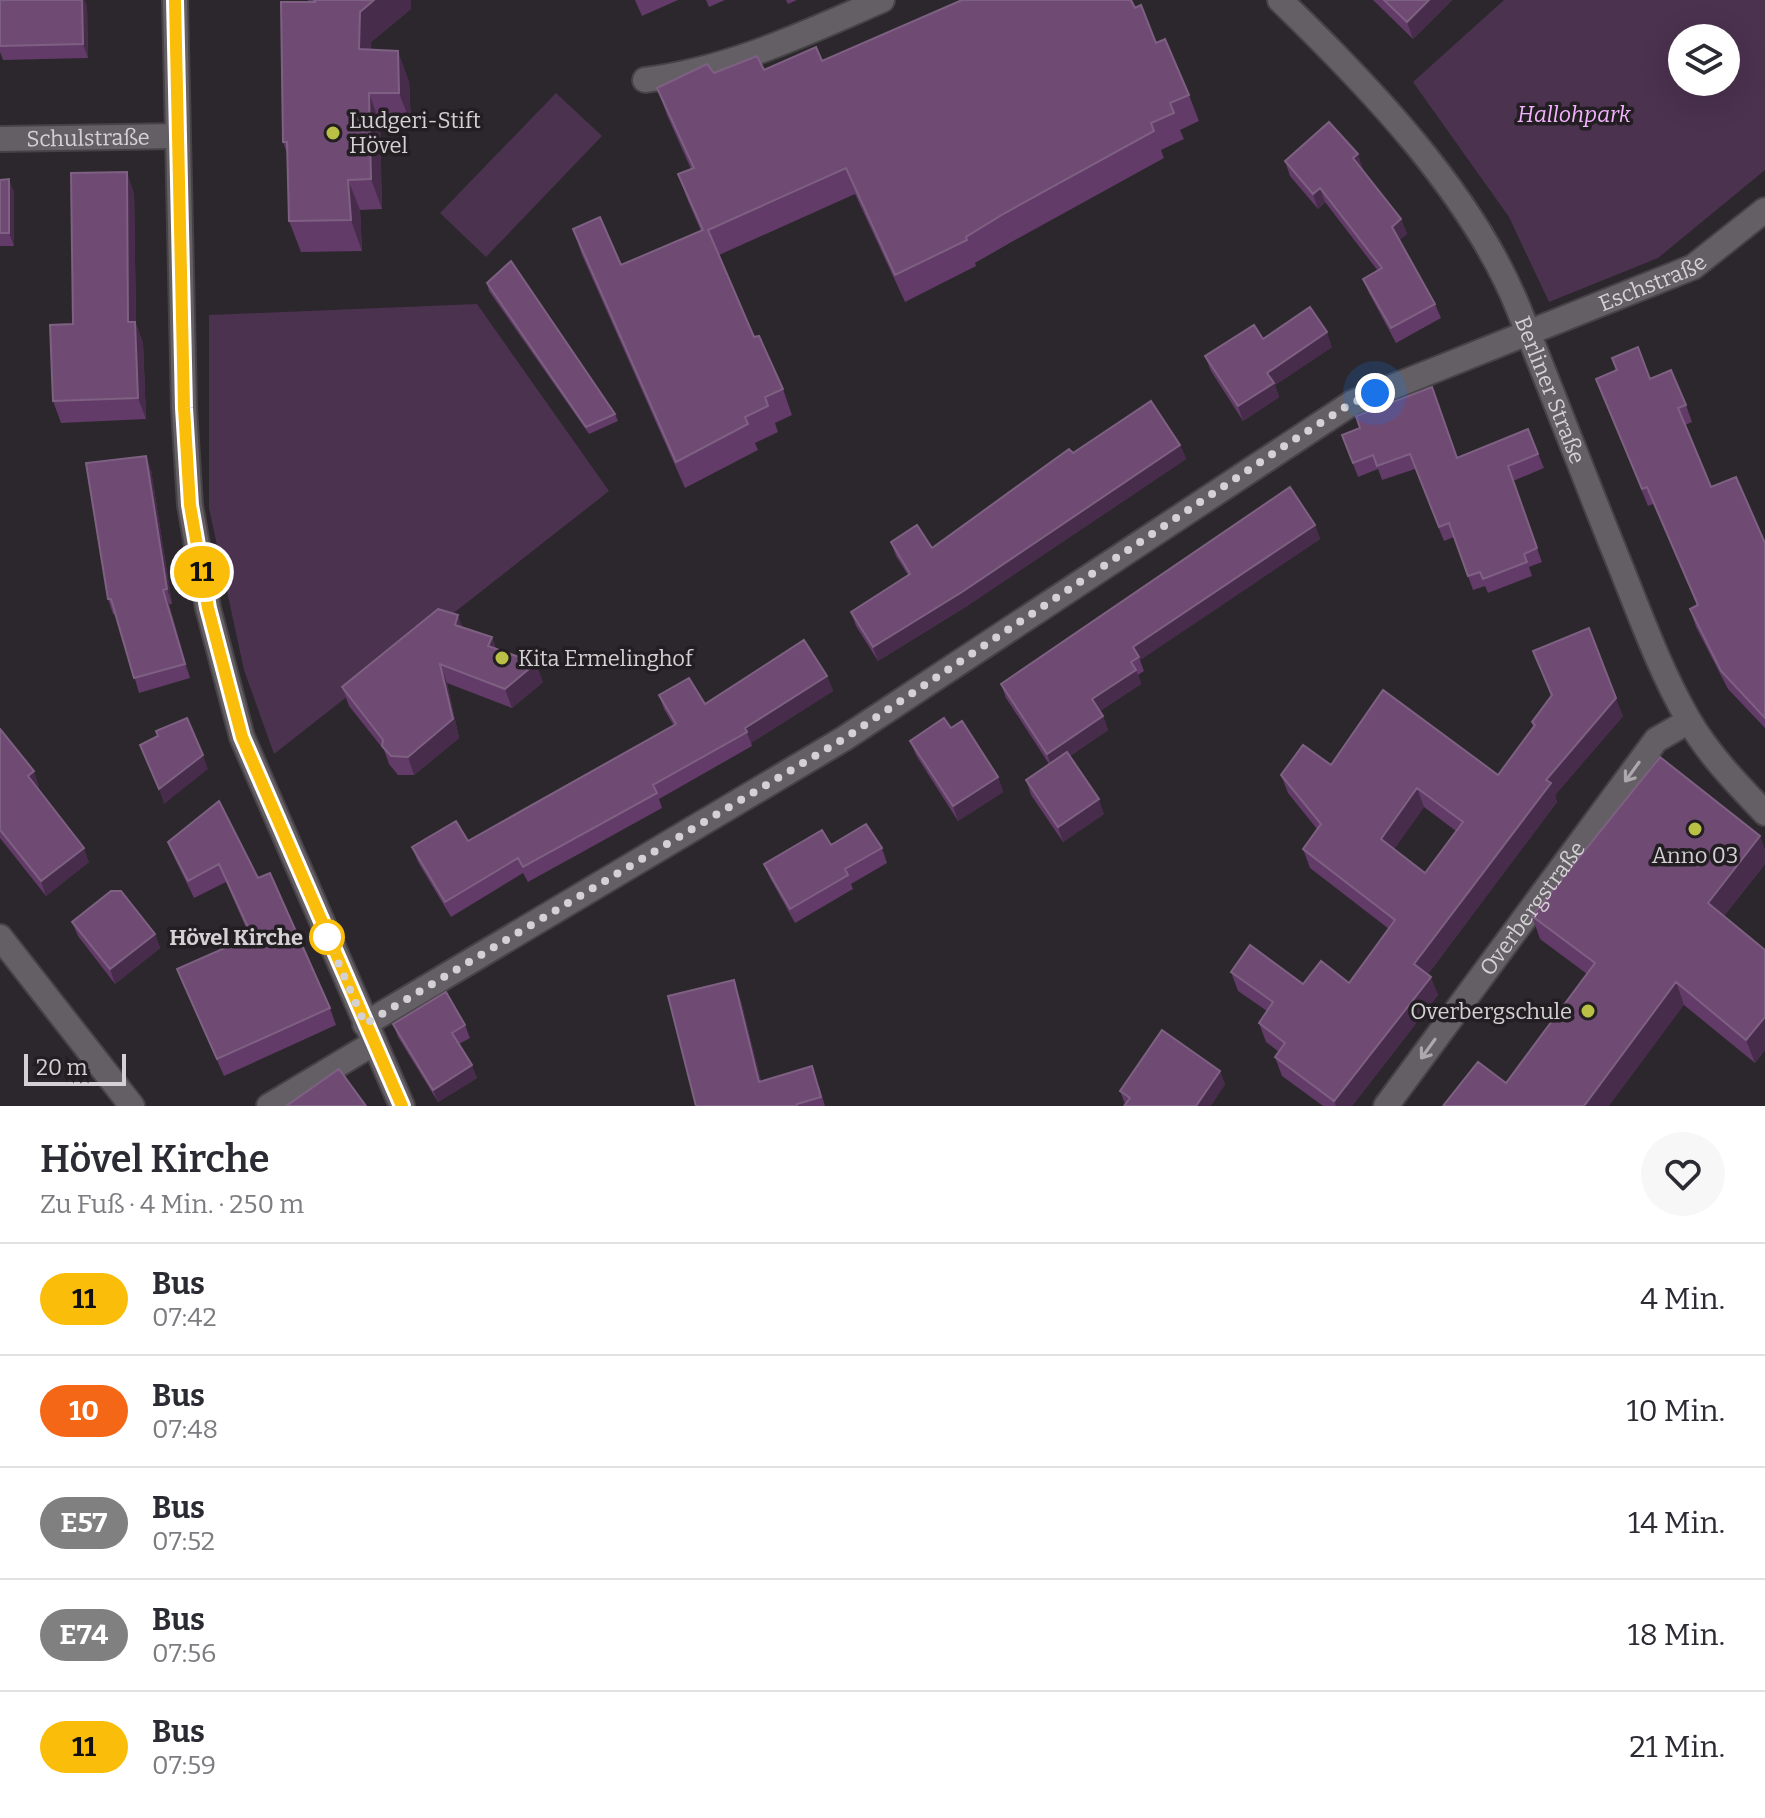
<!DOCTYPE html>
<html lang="de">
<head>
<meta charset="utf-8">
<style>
  :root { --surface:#fff; --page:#f7f7f7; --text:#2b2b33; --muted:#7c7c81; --line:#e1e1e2 }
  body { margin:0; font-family:Bitter,serif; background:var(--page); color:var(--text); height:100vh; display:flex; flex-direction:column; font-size:30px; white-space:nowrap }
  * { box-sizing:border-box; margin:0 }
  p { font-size:26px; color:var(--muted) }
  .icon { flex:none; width:44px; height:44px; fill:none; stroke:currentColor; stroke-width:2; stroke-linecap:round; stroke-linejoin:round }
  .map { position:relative; height:1106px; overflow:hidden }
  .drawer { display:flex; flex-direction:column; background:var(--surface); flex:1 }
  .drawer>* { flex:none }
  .badge { padding:0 16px; border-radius:26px; font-size:28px; line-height:52px }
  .tools { position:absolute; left:1668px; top:24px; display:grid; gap:16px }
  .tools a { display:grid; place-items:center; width:72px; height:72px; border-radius:50%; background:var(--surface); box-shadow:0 8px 32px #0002; font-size:40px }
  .scale { position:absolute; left:24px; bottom:20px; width:102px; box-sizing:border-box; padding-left:8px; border:4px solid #d3d1d3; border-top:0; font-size:22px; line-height:28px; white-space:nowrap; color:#d3d1d3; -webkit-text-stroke:6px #221e22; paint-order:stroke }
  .you { position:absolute; width:40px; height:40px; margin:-20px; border:6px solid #fff; border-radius:50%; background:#1a73e8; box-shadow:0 0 0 12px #1a73e833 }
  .map>.badge { position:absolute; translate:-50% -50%; box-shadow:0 0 0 4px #fff }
  .round { display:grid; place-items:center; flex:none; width:84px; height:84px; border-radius:42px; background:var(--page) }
  .summary { display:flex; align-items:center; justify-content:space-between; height:136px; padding:0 40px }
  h1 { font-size:38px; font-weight:600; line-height:60px }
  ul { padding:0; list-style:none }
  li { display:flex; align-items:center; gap:24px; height:112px; padding:0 40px; border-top:2px solid var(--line) }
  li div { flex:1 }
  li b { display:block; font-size:30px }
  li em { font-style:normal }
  li .badge { min-width:88px; font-weight:700; text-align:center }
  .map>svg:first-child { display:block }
  .green { fill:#4b324f; fill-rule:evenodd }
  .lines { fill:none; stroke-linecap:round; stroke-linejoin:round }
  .minor-casing { stroke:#464246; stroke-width:28 }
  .minor { stroke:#635f64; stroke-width:24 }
  .wall { fill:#623b68; fill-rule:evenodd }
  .shaded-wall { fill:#472c4b }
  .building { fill:#6f4b74; stroke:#7e6082; stroke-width:2; fill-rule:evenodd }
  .oneway { stroke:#aca9ac }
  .line-casing { stroke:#fff; stroke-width:18 }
  .line { stroke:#fabd09; stroke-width:12 }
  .walk { stroke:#d3d1d3; stroke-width:8; stroke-dasharray:0 14.4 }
  .poi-dot { fill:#bac045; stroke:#221e22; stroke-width:3 }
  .stop-dot { fill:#fff; stroke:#fabd09; stroke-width:4 }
  .labels { text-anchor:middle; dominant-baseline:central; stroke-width:7; stroke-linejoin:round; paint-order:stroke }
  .park-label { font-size:22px; font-style:italic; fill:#f4b3fe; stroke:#221e22 }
  .poi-label { font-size:22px; fill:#d3d1d3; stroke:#221e22; text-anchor:start }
  .street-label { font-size:22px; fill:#d3d1d3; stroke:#221e22 }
  .stop-label { font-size:22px; font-weight:bold; fill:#d3d1d3; stroke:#221e22; text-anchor:end }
</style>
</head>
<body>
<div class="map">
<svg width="1765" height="1106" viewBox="0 0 1765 1106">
  <rect width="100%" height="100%" fill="#2b272c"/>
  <path class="green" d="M 1504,0 L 1765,0 L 1765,170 L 1658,258 L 1549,302 L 1509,217 L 1413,82 ZM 1726,38 L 1726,82 L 1682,82 L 1682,38 Z
    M 556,93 L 602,136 L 486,257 L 440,213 Z
    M 477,304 L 609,491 L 274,754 L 244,670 L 209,508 L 209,315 Z"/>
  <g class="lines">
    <g class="minor-casing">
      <g id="minor">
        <path d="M 175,0 L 184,408 L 190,505 L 208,608 L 242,737 L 402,1106"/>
        <path id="s1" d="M 1280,0 C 1369,86 1473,194 1519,310 C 1554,397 1587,484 1622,570 C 1642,620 1661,672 1688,719 C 1708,754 1738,785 1765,813"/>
        <path d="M 645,80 C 730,69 804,34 882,0"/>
        <path id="s2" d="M 0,139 L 177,136"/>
        <path d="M 0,937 L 132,1106"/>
        <path id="s3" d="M 365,1024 L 845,738 L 1352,403 L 1693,267 L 1765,210"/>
        <path d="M 269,1106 L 374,1043"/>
        <path id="s4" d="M 1386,1106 L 1656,740 L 1689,721"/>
      </g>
    </g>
    <use href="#minor" class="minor"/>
  </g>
  <path class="wall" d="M 0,0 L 87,6 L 88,58 L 3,60 L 0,52 Z
    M 308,0 L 411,0 L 411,9 L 371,42 L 371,49 L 409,81 L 411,124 L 380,124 L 382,209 L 360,210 L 362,251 L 301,252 L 289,221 L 288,156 L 283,142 L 309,2 Z
    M 635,0 L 678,0 L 642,16 Z
    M 706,0 L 725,0 L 709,7 Z
    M 786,0 L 797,0 L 788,4 Z
    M 1373,0 L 1452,0 L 1413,39 Z
    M 1135,8 L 1189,95 L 1199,121 L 1180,130 L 1184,139 L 1161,150 L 1164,158 L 1015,240 L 975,263 L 976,266 L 905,302 L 855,194 L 719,255 L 754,337 L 783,389 L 792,415 L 775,423 L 778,432 L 755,443 L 758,450 L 685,488 L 582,255 L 573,229 L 621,265 L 701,231 L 688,201 L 678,174 L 691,169 L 667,115 L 657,88 L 714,73 L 764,70 Z
    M 1358,154 L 1362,170 L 1401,219 L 1407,234 L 1399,240 L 1435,304 L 1441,318 L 1396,343 L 1369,293 L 1363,279 L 1378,271 L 1325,202 L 1318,209 L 1290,176 L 1285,161 Z
    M 0,180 L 14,192 L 14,246 L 0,246 Z
    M 134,193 L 136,324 L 143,343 L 146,419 L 61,423 L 53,401 L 73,324 Z
    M 487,283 L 615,414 L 618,421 L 589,434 L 489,291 Z
    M 1263,339 L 1332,347 L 1275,385 L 1279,397 L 1243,421 L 1211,371 L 1205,356 Z
    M 1612,358 L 1650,379 L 1686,405 L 1692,422 L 1685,425 L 1711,487 L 1765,543 L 1765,728 L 1728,689 L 1696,627 L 1690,609 L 1697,605 L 1653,504 L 1648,506 L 1596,379 L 1616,370 Z
    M 1528,429 L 1544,468 L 1513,481 L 1542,562 L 1529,567 L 1532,576 L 1488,593 L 1485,586 L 1473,590 L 1454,537 L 1444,541 L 1415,469 L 1382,480 L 1378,469 L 1358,477 L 1342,435 L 1457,458 Z
    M 1180,445 L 1186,459 L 967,606 L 878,661 L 856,626 L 851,612 L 908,575 L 896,556 L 891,542 L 932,548 L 1073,453 Z
    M 151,470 L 172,604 L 169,604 L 190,678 L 139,693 L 116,614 L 113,614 L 108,599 Z
    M 1315,525 L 1320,539 L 1140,660 L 1144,671 L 1138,675 L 1141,684 L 1100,711 L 1103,716 L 1108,730 L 1070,756 L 1104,814 L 1063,842 L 1031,795 L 1026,780 L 1049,764 L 1006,698 L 1001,684 Z
    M 463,627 L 492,637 L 496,649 L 543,682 L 512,708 L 447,683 L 459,738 L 414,775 L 398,775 L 389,764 L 384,750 L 349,706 L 342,687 Z
    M 1533,651 L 1623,716 L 1555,795 L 1557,802 L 1428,974 L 1438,995 L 1352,1106 L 1323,1106 L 1282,1076 L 1275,1057 L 1279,1052 L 1266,1042 L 1259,1023 L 1267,1011 L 1238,991 L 1231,972 L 1303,984 L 1349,983 L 1389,929 L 1310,868 L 1303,849 L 1317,829 L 1288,793 L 1281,775 L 1331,765 L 1498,775 L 1533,727 L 1532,722 L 1551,696 ZM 1424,807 L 1456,831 L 1425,873 L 1394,849 Z
    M 827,676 L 833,691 L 751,743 L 752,746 L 659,799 L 662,808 L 528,882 L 523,873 L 451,917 L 418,862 L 412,847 L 468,841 L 674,726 L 664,709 L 659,695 L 705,704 Z
    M 0,729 L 39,786 L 37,787 L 89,862 L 46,896 L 0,838 Z
    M 910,741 L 998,777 L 1003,792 L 958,821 L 916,755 Z
    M 1760,836 L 1765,850 L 1765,864 L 1724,916 L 1765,950 L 1765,1050 L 1755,1063 L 1684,1005 L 1506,1083 L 1587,974 L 1540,939 L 1532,916 Z
    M 168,842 L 258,878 L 330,1008 L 336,1025 L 224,1076 L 184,987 L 177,969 L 250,937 L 226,882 L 194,898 L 175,859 Z
    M 831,845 L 882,848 L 887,863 L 851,884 L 853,889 L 795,923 L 770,878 L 764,864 Z
    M 72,922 L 155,934 L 160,948 L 115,984 L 78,936 Z
    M 741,1001 L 761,1081 L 819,1086 L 825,1106 L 696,1106 Z
    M 393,1024 L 465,1025 L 470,1038 L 459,1044 L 477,1078 L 438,1102 L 398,1037 Z
    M 1220,1071 L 1225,1085 L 1125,1104 L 1120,1091 Z"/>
  <path class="shaded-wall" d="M 82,0 L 85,0 L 87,6 L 88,58 L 83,44 Z
    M 374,0 L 411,0 L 411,9 L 371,42 L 370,80 L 359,49 L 360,12 Z
    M 1429,0 L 1452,0 L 1413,39 L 1407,22 Z
    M 398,51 L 409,81 L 411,124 L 399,93 Z
    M 369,93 L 380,124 L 382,209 L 371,179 Z
    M 1358,154 L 1363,169 L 1359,173 L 1353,158 Z
    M 127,172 L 134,193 L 136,324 L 143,343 L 146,419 L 138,398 L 128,322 Z
    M 9,179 L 14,192 L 14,246 L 9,233 Z
    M 348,180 L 360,210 L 362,251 L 351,220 Z
    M 1320,188 L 1325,202 L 1318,209 L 1313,194 Z
    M 1401,219 L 1407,234 L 1397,241 L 1392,227 Z
    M 1327,332 L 1332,347 L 1275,385 L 1279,397 L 1243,421 L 1238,406 L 1267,373 Z
    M 1180,445 L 1186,459 L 967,606 L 878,661 L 873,647 Z
    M 146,456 L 151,470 L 172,604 L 167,589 Z
    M 1315,525 L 1320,539 L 1140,660 L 1133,647 Z
    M 163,590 L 169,604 L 190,678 L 185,664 Z
    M 458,615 L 465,634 L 455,625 Z
    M 492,637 L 498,656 L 488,646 Z
    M 536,663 L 543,682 L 512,708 L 505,689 Z
    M 440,664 L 447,683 L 459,738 L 414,775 L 408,757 Z
    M 1136,670 L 1141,684 L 1097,713 L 1092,699 Z
    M 827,676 L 833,691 L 751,743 L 745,728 Z
    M 1616,698 L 1623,716 L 1555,795 L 1557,802 L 1421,983 L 1414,964 L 1546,780 Z
    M 1103,716 L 1108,730 L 1052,768 L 1047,754 Z
    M 203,755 L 208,769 L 164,804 L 159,789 Z
    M 34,771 L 39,786 L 33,790 L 28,776 Z
    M 998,777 L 1003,792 L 958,821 L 953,806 Z
    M 1417,788 L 1424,807 L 1388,858 L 1381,839 Z
    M 1099,799 L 1104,814 L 1063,842 L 1058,827 Z
    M 1760,836 L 1765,850 L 1765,864 L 1716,926 L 1708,903 Z
    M 84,848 L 89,862 L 46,896 L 41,881 Z
    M 155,934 L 160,948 L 115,984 L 110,969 Z
    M 1431,977 L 1438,995 L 1352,1106 L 1336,1106 L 1334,1101 Z
    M 734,980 L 741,1001 L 766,1102 L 759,1082 Z
    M 1676,982 L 1684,1005 L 1609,1106 L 1584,1106 Z
    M 1765,1017 L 1765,1050 L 1755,1063 L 1746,1040 Z
    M 472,1065 L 477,1078 L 438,1102 L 433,1090 Z
    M 1220,1071 L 1225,1085 L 1211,1106 L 1196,1106 Z"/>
  <path class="building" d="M 0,0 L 82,0 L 83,44 L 0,46 Z
    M 314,0 L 374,0 L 360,12 L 359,49 L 398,51 L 399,93 L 369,93 L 371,179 L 348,180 L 351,220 L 289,221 L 287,142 L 283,142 L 281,2 L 315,2 Z
    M 962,0 L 1131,0 L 1135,8 L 1141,5 L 1156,43 L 1165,39 L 1189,95 L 1170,103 L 1174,113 L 1151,123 L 1154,131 L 1005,213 L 966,237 L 967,240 L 895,275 L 846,168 L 708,230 L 754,337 L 759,336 L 783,389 L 765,397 L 768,406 L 745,417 L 748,424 L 676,462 L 573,229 L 600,217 L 621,265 L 703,230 L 678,174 L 694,168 L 657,88 L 707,64 L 714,73 L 757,56 L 764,70 L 816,47 L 822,61 Z
    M 1384,0 L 1429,0 L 1407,22 Z
    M 1329,122 L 1358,154 L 1353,158 L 1401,219 L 1392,227 L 1435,304 L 1391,328 L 1363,279 L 1382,268 L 1320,188 L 1313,194 L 1285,161 Z
    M 127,172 L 128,322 L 135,322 L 138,398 L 53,401 L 50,325 L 73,324 L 71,173 Z
    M 9,179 L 9,233 L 0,233 L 0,180 Z
    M 511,261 L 615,414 L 586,427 L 487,283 Z
    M 1310,307 L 1327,332 L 1267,373 L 1274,383 L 1238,406 L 1205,356 L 1254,325 L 1263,339 Z
    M 1638,347 L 1650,379 L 1671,370 L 1686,405 L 1678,408 L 1711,487 L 1736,477 L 1765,543 L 1765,718 L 1721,671 L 1690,609 L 1698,605 L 1647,487 L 1642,489 L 1596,379 L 1617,370 L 1612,358 Z
    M 1432,387 L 1457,458 L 1528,429 L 1538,454 L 1508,466 L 1537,548 L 1524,554 L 1527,562 L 1483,579 L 1480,572 L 1468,576 L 1449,523 L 1439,527 L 1410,454 L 1377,466 L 1373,455 L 1353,463 L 1342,435 L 1360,428 L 1356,416 Z
    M 1151,401 L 1180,445 L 962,592 L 873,647 L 851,612 L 910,574 L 891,542 L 917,525 L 932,548 L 1069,449 L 1073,453 Z
    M 146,456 L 167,589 L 163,590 L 185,664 L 134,678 L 111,599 L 108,599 L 86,463 Z
    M 1290,487 L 1315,525 L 1133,647 L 1139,657 L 1131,662 L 1136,670 L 1092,699 L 1103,716 L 1047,754 L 1001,684 Z
    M 438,609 L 458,615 L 455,625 L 492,637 L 488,646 L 536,663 L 505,689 L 440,664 L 453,719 L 408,757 L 391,756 L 382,746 L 383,740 L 342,687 Z
    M 1589,628 L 1616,698 L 1546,780 L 1551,783 L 1414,964 L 1431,977 L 1334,1101 L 1275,1057 L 1285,1043 L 1259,1023 L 1273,1002 L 1231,972 L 1250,945 L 1303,984 L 1321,961 L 1349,983 L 1395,920 L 1303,849 L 1321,824 L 1281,775 L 1303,745 L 1331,765 L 1383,690 L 1498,775 L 1535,725 L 1532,722 L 1552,695 L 1533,651 ZM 1417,788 L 1463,822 L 1425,873 L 1381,839 Z
    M 804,640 L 827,676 L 745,728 L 747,732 L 653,785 L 657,793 L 523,867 L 518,858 L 445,902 L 412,847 L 456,821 L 468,841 L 676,724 L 659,695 L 689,678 L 705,704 Z
    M 187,718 L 203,755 L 159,789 L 140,745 L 158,736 L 156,731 Z
    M 944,718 L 951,728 L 962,721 L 998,777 L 953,806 L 910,741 Z
    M 0,729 L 34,771 L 28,776 L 84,848 L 41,881 L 0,830 Z
    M 1067,752 L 1099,799 L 1058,827 L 1026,780 Z
    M 1660,757 L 1760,836 L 1708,903 L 1765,950 L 1765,1017 L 1746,1040 L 1676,982 L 1584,1106 L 1443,1106 L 1478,1062 L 1506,1083 L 1595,963 L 1532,916 Z
    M 219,801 L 258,878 L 270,873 L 330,1008 L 217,1059 L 177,969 L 252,936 L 219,864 L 188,881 L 168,842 Z
    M 866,824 L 882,848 L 845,869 L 848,875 L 790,909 L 764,864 L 822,830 L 831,845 Z
    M 111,891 L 121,891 L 155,934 L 110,969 L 72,922 Z
    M 734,980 L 759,1082 L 812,1066 L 821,1097 L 797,1104 L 797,1106 L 696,1106 L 668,996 Z
    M 446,992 L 465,1025 L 452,1033 L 472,1065 L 433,1090 L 393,1024 Z
    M 1162,1030 L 1220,1071 L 1196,1106 L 1124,1106 L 1130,1098 L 1120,1091 Z
    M 339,1069 L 366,1106 L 286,1106 Z"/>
  <defs><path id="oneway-shaft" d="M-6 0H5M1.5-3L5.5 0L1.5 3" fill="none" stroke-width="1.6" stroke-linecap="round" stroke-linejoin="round" transform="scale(2)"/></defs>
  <g class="oneway">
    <use href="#oneway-shaft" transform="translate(1632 772) rotate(126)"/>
    <use href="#oneway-shaft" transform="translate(1428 1049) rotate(126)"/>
  </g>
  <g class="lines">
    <g class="line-casing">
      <path id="line" d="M 175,0 L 184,408 L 190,505 L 208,608 L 242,737 L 402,1106"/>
    </g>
    <use href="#line" class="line"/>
    <path class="walk" d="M 327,937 L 365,1024 L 845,738 L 1292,441 L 1352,403 L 1375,393"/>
  </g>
  <g class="poi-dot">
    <circle cx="333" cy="133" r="8"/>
    <circle cx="502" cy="658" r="8"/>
    <circle cx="1695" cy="829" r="8"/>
    <circle cx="1588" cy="1011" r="8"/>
  </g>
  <circle class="stop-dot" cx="327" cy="937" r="16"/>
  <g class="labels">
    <g class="park-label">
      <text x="1574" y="114">Hallohpark</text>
    </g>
    <g class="poi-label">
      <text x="349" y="120">Ludgeri-Stift<tspan x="349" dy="25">Hövel</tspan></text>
      <text x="518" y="658">Kita Ermelinghof</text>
      <text x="1695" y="855" text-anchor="middle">Anno 03</text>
      <text x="1572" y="1011" text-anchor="end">Overbergschule</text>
    </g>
    <g class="street-label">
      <text stroke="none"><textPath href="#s2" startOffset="88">Schulstraße</textPath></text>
      <text stroke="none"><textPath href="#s3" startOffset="1490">Eschstraße</textPath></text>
      <text stroke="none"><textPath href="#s1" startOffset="480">Berliner Straße</textPath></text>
      <text stroke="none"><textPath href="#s4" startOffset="246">Overbergstraße</textPath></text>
    </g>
    <g class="stop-label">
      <text x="303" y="937">Hövel Kirche</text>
    </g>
  </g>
</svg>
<div class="tools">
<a><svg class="icon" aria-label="layers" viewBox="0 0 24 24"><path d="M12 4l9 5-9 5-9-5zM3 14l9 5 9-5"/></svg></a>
</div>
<div class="scale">20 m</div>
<div class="you" style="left:1375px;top:393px"></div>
<b class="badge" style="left:202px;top:572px;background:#fabd09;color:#111">11</b>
</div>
<section class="drawer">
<div class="summary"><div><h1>Hövel Kirche</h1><p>Zu Fuß · 4 Min. · 250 m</p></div><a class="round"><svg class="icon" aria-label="heart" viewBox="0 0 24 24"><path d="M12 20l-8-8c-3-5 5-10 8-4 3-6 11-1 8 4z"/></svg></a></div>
<ul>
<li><span class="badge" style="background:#fabd09;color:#111">11</span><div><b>Bus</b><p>07:42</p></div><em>4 Min.</em></li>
<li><span class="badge" style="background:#f36717;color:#fff">10</span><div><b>Bus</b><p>07:48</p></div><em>10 Min.</em></li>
<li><span class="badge" style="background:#808080;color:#fff">E57</span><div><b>Bus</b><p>07:52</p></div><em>14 Min.</em></li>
<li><span class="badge" style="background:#808080;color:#fff">E74</span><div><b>Bus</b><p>07:56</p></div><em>18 Min.</em></li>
<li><span class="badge" style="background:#fabd09;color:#111">11</span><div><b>Bus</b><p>07:59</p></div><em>21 Min.</em></li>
</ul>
</section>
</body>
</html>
